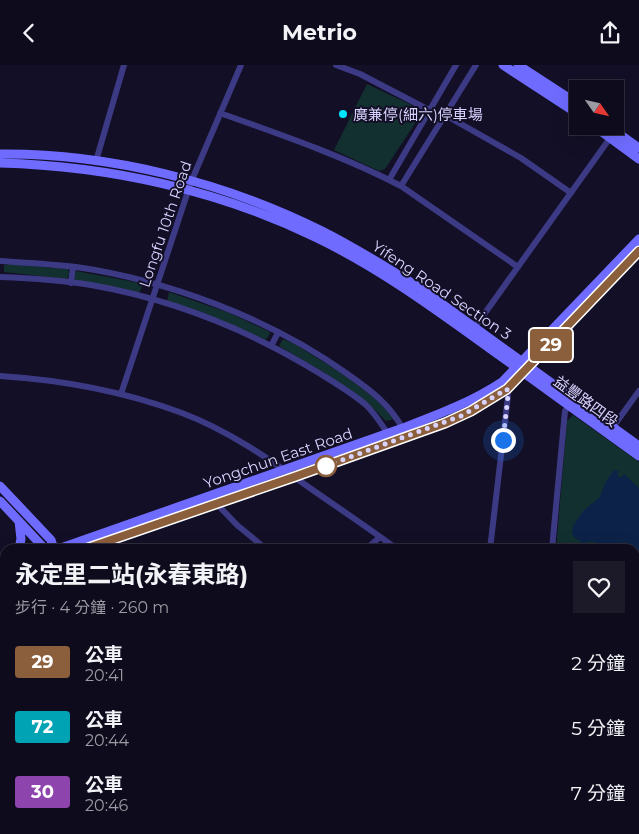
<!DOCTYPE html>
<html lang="zh-TW">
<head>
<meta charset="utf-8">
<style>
  :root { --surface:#0e0b1c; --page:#1c1929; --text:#f1f3f6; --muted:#9b9ba3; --line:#2e2b3b }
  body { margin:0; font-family:Montserrat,"Noto Sans TC",sans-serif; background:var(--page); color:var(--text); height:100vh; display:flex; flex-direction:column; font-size:19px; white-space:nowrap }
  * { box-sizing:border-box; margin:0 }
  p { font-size:16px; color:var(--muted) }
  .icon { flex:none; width:28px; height:28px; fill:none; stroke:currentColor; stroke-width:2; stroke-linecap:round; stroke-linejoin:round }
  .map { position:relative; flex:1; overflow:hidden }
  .sheet { position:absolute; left:0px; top:479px; width:640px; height:291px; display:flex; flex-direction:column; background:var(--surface); border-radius:15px 15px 0 0; box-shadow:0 5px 20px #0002,0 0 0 1px var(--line) }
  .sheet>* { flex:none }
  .badge { padding:0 10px; border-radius:4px; font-size:18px; line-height:32px }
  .needle { width:32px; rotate:124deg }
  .buttons { position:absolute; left:569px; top:15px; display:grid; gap:10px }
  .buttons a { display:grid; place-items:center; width:55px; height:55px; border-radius:0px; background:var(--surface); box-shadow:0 5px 20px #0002,0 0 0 1px var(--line); font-size:25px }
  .you { position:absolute; width:25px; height:25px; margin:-12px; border:4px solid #fff; border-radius:50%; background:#1a73e8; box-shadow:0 0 0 8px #1a73e833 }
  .map>.badge { position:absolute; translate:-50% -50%; box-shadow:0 0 0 2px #fff }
  .round { display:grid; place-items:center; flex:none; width:52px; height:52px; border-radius:0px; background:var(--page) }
  .summary { display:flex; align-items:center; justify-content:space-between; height:85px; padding:0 15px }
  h1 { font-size:24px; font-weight:700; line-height:38px }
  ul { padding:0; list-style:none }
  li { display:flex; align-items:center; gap:15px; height:65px; padding:0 15px }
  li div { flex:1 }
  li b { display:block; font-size:19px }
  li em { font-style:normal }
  li .badge { min-width:55px; font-weight:700; text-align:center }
  header { display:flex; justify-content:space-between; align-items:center; height:65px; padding:0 15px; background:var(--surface); font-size:22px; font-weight:700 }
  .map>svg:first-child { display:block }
  .green { fill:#12302f }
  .water { fill:#0c2248 }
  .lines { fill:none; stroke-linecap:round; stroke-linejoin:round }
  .street { stroke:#3d3a85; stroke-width:6 }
  .secondary { stroke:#6f6bff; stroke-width:9 }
  .line-casing { stroke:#fff; stroke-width:11 }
  .line { stroke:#8b5e3c; stroke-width:8 }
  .walk { stroke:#d9d4ff; stroke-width:5; stroke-dasharray:0 9 }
  .poi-dot { fill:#00e5ff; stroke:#130f26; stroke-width:2 }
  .stop-dot { fill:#fff; stroke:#8b5e3c; stroke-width:2.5 }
  .labels { text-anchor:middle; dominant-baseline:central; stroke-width:4; stroke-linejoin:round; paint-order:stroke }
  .poi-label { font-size:15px; fill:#d9d4ff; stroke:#130f26; text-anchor:start }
  .street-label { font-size:15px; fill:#d9d4ff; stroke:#130f26 }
</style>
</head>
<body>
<header><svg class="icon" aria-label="back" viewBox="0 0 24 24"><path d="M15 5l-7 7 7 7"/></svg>Metrio<svg class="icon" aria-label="share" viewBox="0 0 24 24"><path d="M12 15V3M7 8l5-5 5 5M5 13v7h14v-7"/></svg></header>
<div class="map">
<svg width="639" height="769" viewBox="0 0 639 769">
  <rect width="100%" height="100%" fill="#130f26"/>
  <path class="green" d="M 367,19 L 418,43 L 420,51 L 385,104 L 379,106 L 334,85 Z
    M 10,199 L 68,204 L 69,209 L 67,214 L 4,207 L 4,200 Z
    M 76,206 L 140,218 L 143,220 L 139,228 L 76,215 L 74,214 Z
    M 169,227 L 229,248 L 270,267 L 270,268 L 266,275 L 207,249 L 167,236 Z
    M 283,274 C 294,278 304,285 314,291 C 343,309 372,327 394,354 L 386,356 L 373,343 L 325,308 L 279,281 Z
    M 573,350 L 639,397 L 639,610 L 635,607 L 635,484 L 556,484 L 567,356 Z"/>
  <path class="water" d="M 614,405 L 619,406 L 617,410 L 621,413 L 624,409 L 639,423 L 639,511 L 636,514 L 635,484 L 598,484 L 596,478 L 592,476 L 582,478 L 574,472 L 572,468 L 573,461 L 583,446 L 600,432 L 605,418 Z"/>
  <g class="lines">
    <path class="street" d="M 336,0 L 360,9 L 431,46
      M 220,48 C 282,70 343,91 401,121 L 518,202
      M 445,50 L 521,93 L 571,128
      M 96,96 L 124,0
      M 389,115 L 456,0
      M 401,121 L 476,0
      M 0,196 C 25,198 51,199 76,202 C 167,215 271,254 346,308 C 369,324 391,340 404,366
      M 0,212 C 30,213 61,215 91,220 C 171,234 249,265 319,308 C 335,318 352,328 366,340 C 377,351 385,364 393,377
      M 71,218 L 73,202
      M 475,262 L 610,73
      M 271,281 L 278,268
      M 0,311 C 63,315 123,326 182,348 C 227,365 268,393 307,421 C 337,442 367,462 397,484
      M 121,329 L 191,117 L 241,0
      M 613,362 L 639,326
      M 216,438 L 237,460 L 266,484
      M 366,484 L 380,472
      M 490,484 L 508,331 L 505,322
      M 552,484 L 565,346 L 569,341
      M 0,587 L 5,585
      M 0,627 L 5,634
      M 635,642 L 639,637
      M 635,656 L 639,659
      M 0,730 L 5,737
      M 28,765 L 31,769
      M 110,765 L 113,769
      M 527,765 L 533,769
      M 17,769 L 22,765
      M 270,769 L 273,765
      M 358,769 L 360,765
      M 452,769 L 455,765
      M 543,769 L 546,765"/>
    <path class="secondary" d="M 503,0 L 578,49
      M 518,0 L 578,39
      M 594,61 L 639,94
      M 608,61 L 639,83
      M 0,89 C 109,88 224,117 322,166 C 356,183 388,203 420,223 L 639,381
      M 0,98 C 109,101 219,125 317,173 C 381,204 435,244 492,285 C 541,320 590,356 639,391
      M 0,421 L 51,475 L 54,484
      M 0,436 L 45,484
      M 19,456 L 21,474 L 19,484
      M 58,484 L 403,363 C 437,350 472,337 502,317 L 639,174
      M 85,484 C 175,449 268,422 358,389 C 418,367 477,352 524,308 L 639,186
      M 0,504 L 5,502
      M 0,513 L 5,511
      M 314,765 L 317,769"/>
  </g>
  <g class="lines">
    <g class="line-casing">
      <path id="line" d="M 85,484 L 294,412 L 445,358 L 471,346 L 507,324 L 639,186"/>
    </g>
    <use href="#line" class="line"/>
    <path class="walk" d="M 326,401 L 461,351 L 507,324 L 508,331 L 503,375"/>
  </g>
  <circle class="poi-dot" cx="343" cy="49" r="5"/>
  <circle class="stop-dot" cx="326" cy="401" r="10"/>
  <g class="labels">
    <g class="poi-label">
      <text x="353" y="49">廣兼停(細六)停車場</text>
    </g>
    <g class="street-label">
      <text transform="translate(165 159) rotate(-71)">Longfu 10th Road</text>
      <text transform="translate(442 225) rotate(34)">Yifeng Road Section 3</text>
      <text transform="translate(586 336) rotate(36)">益豐路四段</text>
      <text transform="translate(278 393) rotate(-19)">Yongchun East Road</text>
    </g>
  </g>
</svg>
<div class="buttons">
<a><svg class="needle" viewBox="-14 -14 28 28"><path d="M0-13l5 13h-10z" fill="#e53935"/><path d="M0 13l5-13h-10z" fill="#9b9ba3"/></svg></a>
</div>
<div class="you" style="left:503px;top:375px"></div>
<b class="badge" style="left:551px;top:280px;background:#8b5e3c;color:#fff">29</b>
<section class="sheet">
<div class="summary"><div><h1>永定里二站(永春東路)</h1><p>步行 · 4 分鐘 · 260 m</p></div><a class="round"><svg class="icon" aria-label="heart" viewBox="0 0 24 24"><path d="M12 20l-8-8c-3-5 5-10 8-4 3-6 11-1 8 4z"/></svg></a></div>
<ul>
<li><span class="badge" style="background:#8b5e3c;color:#fff">29</span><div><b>公車</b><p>20:41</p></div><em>2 分鐘</em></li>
<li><span class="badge" style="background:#00a3b4;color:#fff">72</span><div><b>公車</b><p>20:44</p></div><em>5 分鐘</em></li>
<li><span class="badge" style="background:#8e44ad;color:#fff">30</span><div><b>公車</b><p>20:46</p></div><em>7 分鐘</em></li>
</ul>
</section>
</div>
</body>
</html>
